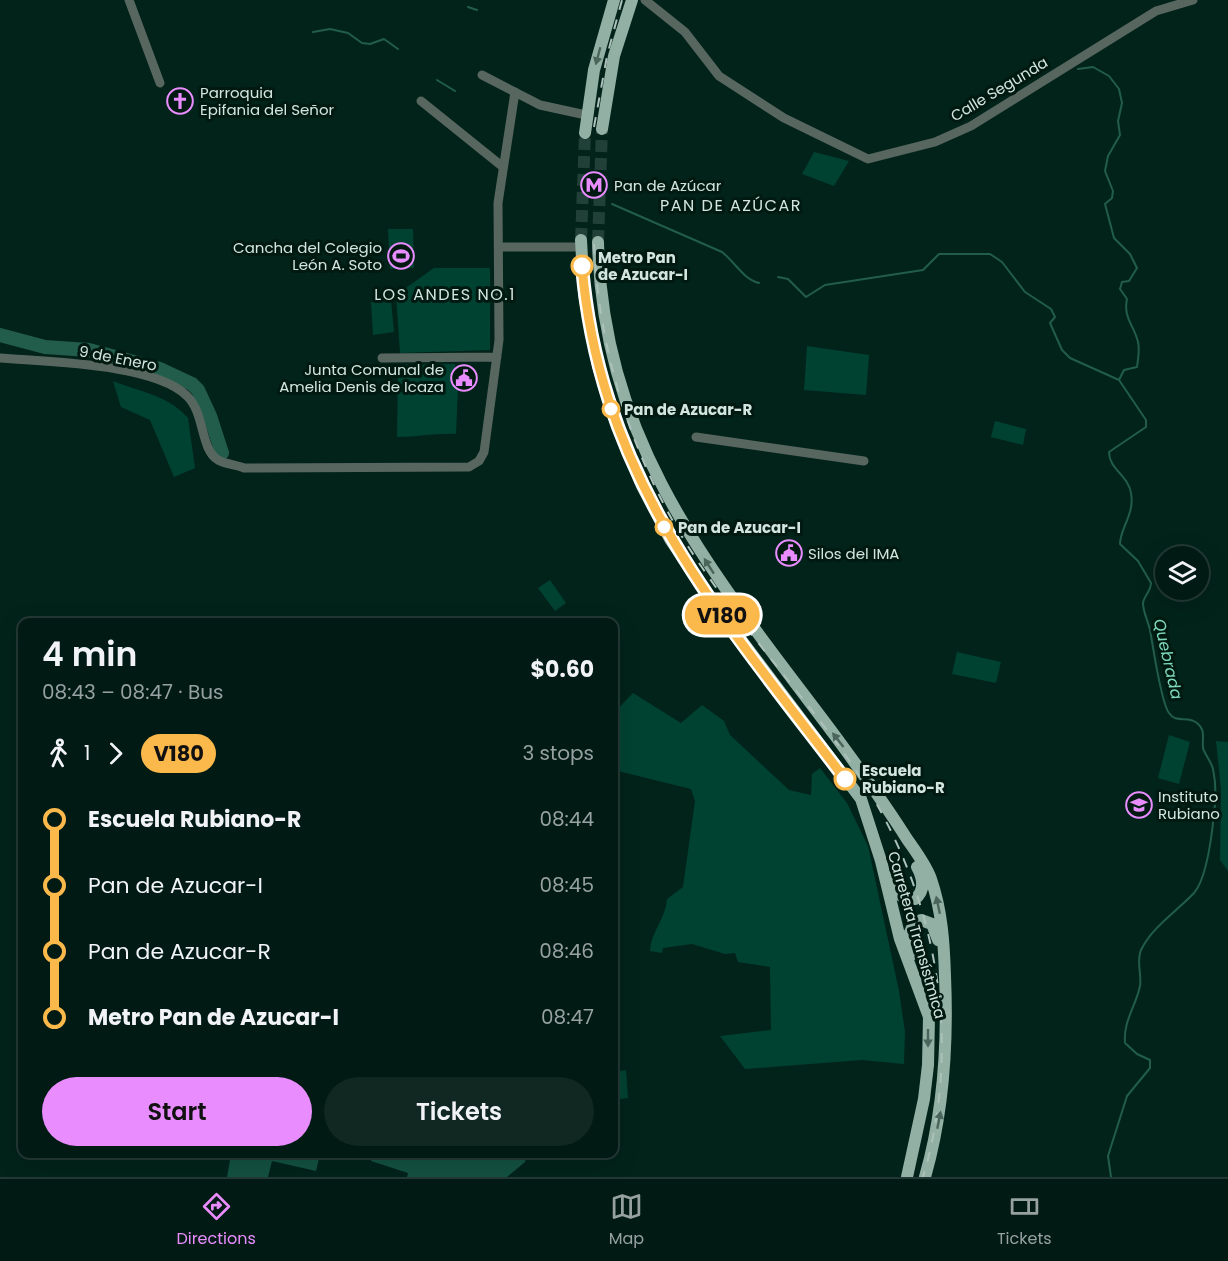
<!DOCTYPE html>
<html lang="en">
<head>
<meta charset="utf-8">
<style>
  :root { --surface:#021a14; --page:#102722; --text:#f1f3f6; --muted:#96a1a0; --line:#233834; --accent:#e98dfe }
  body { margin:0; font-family:Poppins,sans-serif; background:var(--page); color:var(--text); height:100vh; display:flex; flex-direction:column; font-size:22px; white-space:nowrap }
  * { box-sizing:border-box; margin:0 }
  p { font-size:20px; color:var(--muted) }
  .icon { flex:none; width:33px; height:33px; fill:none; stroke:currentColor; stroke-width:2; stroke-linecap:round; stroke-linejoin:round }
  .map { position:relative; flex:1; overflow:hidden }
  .details { position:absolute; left:18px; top:618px; width:600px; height:540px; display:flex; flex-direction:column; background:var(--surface); border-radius:12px; box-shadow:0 6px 24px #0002,0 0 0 2px var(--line) }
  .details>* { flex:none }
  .badge { padding:0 12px; border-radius:20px; font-size:21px; line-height:39px }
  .fabs { position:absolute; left:1155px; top:546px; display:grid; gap:12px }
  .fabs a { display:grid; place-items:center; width:54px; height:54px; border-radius:50%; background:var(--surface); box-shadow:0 6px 24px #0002,0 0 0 2px var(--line); font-size:30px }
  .map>.badge { position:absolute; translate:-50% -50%; box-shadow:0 0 0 3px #fff }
  .legs { display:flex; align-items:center; gap:9px; height:66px; padding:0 24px; font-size:20px }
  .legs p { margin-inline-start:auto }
  .headline { display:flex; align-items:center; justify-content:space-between; height:102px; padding:0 24px }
  h1 { font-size:33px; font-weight:600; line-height:45px }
  .action { display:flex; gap:12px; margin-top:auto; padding:12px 24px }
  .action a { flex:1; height:69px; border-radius:36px; background:var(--accent); color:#111; font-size:24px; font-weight:600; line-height:69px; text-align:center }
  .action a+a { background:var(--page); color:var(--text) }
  ul { padding:0 24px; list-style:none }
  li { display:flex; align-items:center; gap:21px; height:66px; font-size:22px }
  li i { display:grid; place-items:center; width:9px; height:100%; margin:0 8px; background:currentColor }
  li i::after { content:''; width:15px; height:15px; margin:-8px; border:4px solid; border-radius:50%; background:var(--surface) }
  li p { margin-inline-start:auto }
  li:first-child i { background:linear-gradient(#0000 50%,currentColor 0) }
  li:last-child i { background:linear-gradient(currentColor 50%,#0000 0) }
  .tab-bar { display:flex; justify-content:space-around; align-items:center; height:84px; border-top:2px solid var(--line); background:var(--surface); font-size:16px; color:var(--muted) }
  .tab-bar a { display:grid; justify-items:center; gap:3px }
  .tab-bar .current { color:var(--accent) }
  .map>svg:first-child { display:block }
  .green { fill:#004232 }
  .forest { fill:#135140 }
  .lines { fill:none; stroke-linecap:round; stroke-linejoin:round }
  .stream { stroke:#225d4b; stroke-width:2 }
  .river { stroke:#225d4b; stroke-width:14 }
  .major-tunnel { stroke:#214037; stroke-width:12; stroke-dasharray:12 6; stroke-linecap:butt }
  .minor { stroke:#586660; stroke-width:9 }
  .major { stroke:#93b0a5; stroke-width:12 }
  .rail { stroke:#acc1ba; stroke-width:2; stroke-dasharray:10 10; stroke-linecap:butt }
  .oneway { fill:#4a655b }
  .line-1-casing { stroke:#fff; stroke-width:14 }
  .line-1 { stroke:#fcb94b; stroke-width:9 }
  .stop-1-dot { fill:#fff; stroke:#fcb94b; stroke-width:3 }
  .labels { text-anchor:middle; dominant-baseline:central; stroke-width:6; stroke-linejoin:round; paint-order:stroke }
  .street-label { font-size:15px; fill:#d3e5de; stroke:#001a11 }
  .poi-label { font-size:15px; fill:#d3e5de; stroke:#001a11; text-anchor:start }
  .stop-label { font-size:15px; font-weight:bold; fill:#d3e5de; stroke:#001a11; text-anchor:start }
  .neighbourhood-label { font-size:16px; letter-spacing:1.5px; fill:#d3e5de; stroke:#001a11 }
  .water-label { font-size:16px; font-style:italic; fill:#7dd8b9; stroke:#001a11 }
</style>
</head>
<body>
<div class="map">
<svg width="1228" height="1177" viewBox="0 0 1228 1177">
  <rect width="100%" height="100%" fill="#02231a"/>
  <path class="green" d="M 814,152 L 849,161 L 834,186 L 802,174 Z
    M 388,229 L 413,229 L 414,268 L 390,269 Z
    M 434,268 L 490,268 L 490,350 L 400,353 L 396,295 Z
    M 391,301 L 394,332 L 373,335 L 371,302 Z
    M 807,346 L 869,355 L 866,395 L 804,390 Z
    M 455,364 L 458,387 L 456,434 C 435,433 418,437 397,437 L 398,365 Z
    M 113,381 C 140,392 168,395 188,418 L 195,468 L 174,477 L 150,420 L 121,407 Z
    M 995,421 L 1026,429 L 1023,445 L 991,437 Z
    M 550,580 L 566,603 L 555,611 L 538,588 Z
    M 957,652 L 1001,662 L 996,683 L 952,674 Z
    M 633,693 L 681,723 L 702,705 L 724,721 L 730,735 L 789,790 L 811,795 L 812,774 L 820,768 L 847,803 L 868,846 L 899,991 L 905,1032 L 904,1064 L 862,1060 L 745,1069 L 720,1036 L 771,1030 L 770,967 L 738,962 L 735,953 L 725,954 L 692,944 L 663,948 L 662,953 L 650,951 C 651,932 666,918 667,899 L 683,887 L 695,801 L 691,789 L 614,770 L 614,713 Z
    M 1169,735 L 1190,742 L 1179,784 L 1158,778 Z
    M 1216,741 L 1228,742 L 1228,871 L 1220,860 L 1221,790 Z
    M 626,1070 L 628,1098 L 614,1100 L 614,1072 Z"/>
  <path class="forest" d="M 231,1154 L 320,1154 L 316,1171 L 272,1161 L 268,1177 L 227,1177 Z
    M 373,1154 L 404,1159 L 413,1154 L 527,1154 L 525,1162 L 507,1177 L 407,1177 L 408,1173 L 371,1161 Z"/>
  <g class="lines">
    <path class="stream" d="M 468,7 L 477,10
      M 313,32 L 330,29 L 348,33 L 362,43 L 370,44 L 384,39 L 398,49
      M 1078,69 L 1093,67 L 1109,76 L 1119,89 L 1122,103 L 1118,121 L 1120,135 L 1108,156 L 1105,171 L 1113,191 L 1112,198 L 1105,204 L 1114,238 L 1130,254 L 1137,268 L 1129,281 L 1122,282 L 1120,289 L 1127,299 C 1123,318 1134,325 1138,342 C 1140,350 1138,359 1137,367 L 1124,370 L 1119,380
      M 437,80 L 455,91
      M 612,204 L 722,252 C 735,262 743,279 759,283
      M 778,277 L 788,279 L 806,297 L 825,285 L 923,270 L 939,254 L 990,254 L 1002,262 L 1025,292 L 1051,309 L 1055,317 L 1050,323 L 1062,350 L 1070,358 L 1119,380 L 1146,420 L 1146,427 L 1109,452 C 1109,469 1128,475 1131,493 C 1135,514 1120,528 1120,544 L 1138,561 L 1151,583 C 1151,591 1144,596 1143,603 C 1143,612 1148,621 1150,630 C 1153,646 1161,703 1169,713 C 1176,724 1188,715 1197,723 C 1206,730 1202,738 1203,748 C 1205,755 1211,761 1213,769 C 1216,783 1216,799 1214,814 C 1212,834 1207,878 1194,893 C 1177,911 1152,927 1141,950 C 1136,962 1142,974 1140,986 C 1136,1006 1123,1021 1125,1043 L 1137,1054 L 1150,1060 L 1150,1068 L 1127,1096 L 1108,1156 L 1111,1177"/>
    <path class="river" d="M 0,335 L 45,347 L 89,350 L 160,369 L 192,384 L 198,390 L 210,416 L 222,453"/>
    <path class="major-tunnel" d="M 581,240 L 585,133
      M 598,242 L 602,129"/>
    <path class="minor" d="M 129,0 L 160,83
      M 645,0 L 685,32 L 719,76 L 784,118 L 868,159 L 935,142 L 971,126 L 1156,11 L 1193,0
      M 482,75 L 540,105 L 586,115
      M 421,101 L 503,167
      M 499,247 L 581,247
      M 0,358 C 45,362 154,363 187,396 C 205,413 200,449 218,460 C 225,464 236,465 244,468 L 469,467 L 479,461 L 484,452 L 499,340 L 498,203 L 515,92
      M 382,358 L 497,357
      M 696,437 L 864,461"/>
    <path class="major" d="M 602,129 L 614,56 L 632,0
      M 585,133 L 594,70 L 614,0
      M 581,240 L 584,294 L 598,366 L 612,412 L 642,486 L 670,539 L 715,605 L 861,799 L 881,861 L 900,939 L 929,1017 L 928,1065 L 924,1099 L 907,1177
      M 598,242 C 603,450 718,579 836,737 C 861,771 885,804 907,839 C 916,852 926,865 931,879 C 942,911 944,943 945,976 C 948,1045 944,1111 925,1177
      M 893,877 L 898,894 L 907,899 L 915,899 C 926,890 923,878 917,867
      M 913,954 L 908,937 L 914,923 L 921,920 L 932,924 L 938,940"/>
    <path class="rail" d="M 594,127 L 607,56 L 622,0
      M 594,244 C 599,357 635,469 699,563 C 744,630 799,690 846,756 C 933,877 966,1032 923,1177"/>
  </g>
  <defs><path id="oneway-solid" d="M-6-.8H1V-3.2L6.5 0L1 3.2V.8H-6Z" transform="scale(1.5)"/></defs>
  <g class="oneway">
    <use href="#oneway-solid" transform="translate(598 56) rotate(105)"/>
    <use href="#oneway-solid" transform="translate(709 566) rotate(-123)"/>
    <use href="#oneway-solid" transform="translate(838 740) rotate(-128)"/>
    <use href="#oneway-solid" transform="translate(938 905) rotate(-102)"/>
    <use href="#oneway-solid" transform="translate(928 1038) rotate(90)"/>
    <use href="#oneway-solid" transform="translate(939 1120) rotate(-79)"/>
  </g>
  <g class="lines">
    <g class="line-1-casing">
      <path id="line-1" d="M 582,266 C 600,480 721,616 845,779"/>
    </g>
    <use href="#line-1" class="line-1"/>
  </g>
  <defs>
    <g id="church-ring" transform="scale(1.35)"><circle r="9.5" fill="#001a11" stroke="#e98dfe" stroke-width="1.5"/><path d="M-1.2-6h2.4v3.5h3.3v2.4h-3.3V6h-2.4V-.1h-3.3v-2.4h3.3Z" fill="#e98dfe"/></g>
    <g id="metro-ring" transform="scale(1.35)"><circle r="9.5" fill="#001a11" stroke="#e98dfe" stroke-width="1.5"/><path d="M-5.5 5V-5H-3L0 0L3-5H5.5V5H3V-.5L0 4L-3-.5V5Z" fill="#e98dfe"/></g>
    <g id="stadium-ring" transform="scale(1.35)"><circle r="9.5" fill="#001a11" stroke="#e98dfe" stroke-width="1.5"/><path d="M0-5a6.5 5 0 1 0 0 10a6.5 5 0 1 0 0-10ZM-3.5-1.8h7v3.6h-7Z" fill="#e98dfe"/></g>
    <g id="civic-ring" transform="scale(1.35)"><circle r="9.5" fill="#001a11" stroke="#e98dfe" stroke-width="1.5"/><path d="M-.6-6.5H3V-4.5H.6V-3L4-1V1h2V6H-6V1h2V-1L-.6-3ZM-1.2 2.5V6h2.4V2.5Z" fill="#e98dfe"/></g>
    <g id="school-ring" transform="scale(1.35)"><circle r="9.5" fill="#001a11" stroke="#e98dfe" stroke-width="1.5"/><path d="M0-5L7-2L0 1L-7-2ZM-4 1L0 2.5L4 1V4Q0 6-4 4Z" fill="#e98dfe"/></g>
  </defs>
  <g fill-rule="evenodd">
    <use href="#church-ring" x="180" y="101"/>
    <use href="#metro-ring" x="594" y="185"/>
    <use href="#stadium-ring" x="401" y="256"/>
    <use href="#civic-ring" x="464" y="378"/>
    <use href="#civic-ring" x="789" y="553"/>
    <use href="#school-ring" x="1139" y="805"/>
  </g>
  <g class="stop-1-dot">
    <circle cx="582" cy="266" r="10"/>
    <circle cx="611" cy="409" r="8"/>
    <circle cx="664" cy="527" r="8"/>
    <circle cx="845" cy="779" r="10"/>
  </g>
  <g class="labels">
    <g class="street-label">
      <text transform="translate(999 89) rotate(-31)">Calle Segunda</text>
      <text transform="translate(118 358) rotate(11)">9 de Enero</text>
      <text transform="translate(917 935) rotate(74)">Carretera Transístmica</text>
    </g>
    <g class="poi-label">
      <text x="200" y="92">Parroquia<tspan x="200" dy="17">Epifania del Señor</tspan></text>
      <text x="614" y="185">Pan de Azúcar</text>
      <text x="382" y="247" text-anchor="end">Cancha del Colegio<tspan x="382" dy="17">León A. Soto</tspan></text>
      <text x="444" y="369" text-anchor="end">Junta Comunal de<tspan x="444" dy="17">Amelia Denis de Icaza</tspan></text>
      <text x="808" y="553">Silos del IMA</text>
      <text x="1158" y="796">Instituto<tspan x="1158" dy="17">Rubiano</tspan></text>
    </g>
    <g class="stop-label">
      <text x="598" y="257">Metro Pan<tspan x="598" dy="17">de Azucar-I</tspan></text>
      <text x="624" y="409">Pan de Azucar-R</text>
      <text x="678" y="527">Pan de Azucar-I</text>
      <text x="862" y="770">Escuela<tspan x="862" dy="17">Rubiano-R</tspan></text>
    </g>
    <g class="neighbourhood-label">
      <text x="731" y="205">PAN DE AZÚCAR</text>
      <text x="445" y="294">LOS ANDES NO.1</text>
    </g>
    <g class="water-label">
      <text transform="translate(1168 659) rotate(77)">Quebrada</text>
    </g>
  </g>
</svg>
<div class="fabs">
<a><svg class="icon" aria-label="layers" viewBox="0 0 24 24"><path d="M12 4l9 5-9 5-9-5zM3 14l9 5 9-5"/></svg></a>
</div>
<b class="badge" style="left:722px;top:615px;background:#fcb94b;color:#111">V180</b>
<section class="details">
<div class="headline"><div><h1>4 min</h1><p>08:43 – 08:47 · Bus</p></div><b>$0.60</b></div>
<div class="legs"><svg class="icon" aria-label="walk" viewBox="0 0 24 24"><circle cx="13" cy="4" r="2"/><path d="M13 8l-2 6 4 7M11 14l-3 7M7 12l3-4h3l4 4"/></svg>1<svg class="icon" aria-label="forward" viewBox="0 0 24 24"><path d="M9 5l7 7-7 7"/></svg><b class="badge" style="background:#fcb94b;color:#111">V180</b><p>3 stops</p></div>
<ul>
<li><i style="color:#fcb94b"></i><b>Escuela Rubiano-R</b><p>08:44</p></li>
<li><i style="color:#fcb94b"></i><span>Pan de Azucar-I</span><p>08:45</p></li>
<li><i style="color:#fcb94b"></i><span>Pan de Azucar-R</span><p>08:46</p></li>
<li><i style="color:#fcb94b"></i><b>Metro Pan de Azucar-I</b><p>08:47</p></li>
</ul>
<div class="action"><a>Start</a><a>Tickets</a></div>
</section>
</div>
<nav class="tab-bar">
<a class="current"><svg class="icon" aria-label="directions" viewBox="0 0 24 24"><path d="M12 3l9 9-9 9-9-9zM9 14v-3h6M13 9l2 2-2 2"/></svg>Directions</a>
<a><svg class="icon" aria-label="map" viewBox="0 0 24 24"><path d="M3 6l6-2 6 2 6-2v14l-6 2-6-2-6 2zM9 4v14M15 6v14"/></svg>Map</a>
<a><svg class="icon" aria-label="tickets" viewBox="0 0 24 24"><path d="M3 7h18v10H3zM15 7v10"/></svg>Tickets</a>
</nav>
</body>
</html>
